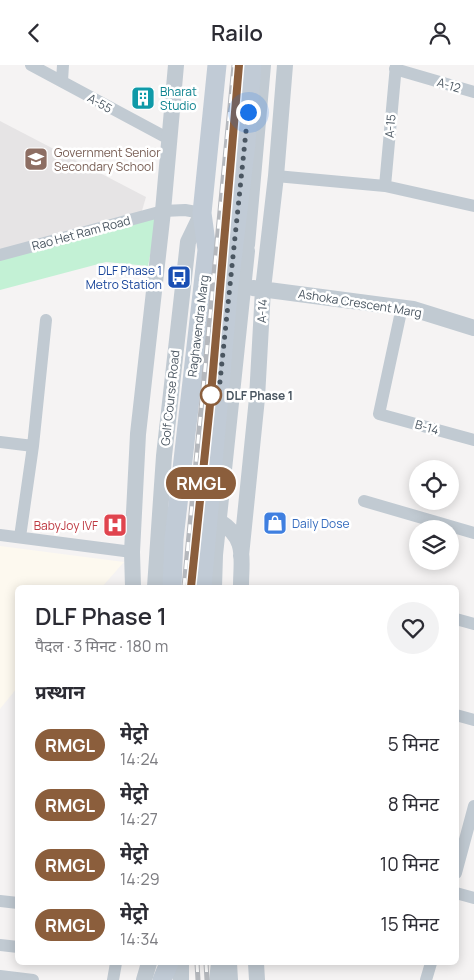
<!DOCTYPE html>
<html lang="hi">
<head>
<meta charset="utf-8">
<style>
  :root { --surface:#fff; --page:#f2f2f3; --text:#2b2b33; --muted:#7c7c81 }
  body { margin:0; font-family:Manrope,"Noto Sans Devanagari",sans-serif; background:var(--page); color:var(--text); height:100vh; display:flex; flex-direction:column; font-size:19px; white-space:nowrap }
  * { box-sizing:border-box; margin:0 }
  p { font-size:16px; color:var(--muted) }
  .icon { flex:none; width:28px; height:28px; fill:none; stroke:currentColor; stroke-width:2; stroke-linecap:round; stroke-linejoin:round }
  .map { position:relative; flex:1; overflow:hidden }
  .drawer { position:absolute; left:15px; top:520px; width:444px; height:380px; display:flex; flex-direction:column; background:var(--surface); border-radius:8px; box-shadow:0 2px 12px #0003 }
  .drawer>* { flex:none }
  .badge { padding:0 10px; border-radius:16px; font-size:18px; line-height:32px }
  .buttons { position:absolute; left:409px; top:395px; display:grid; gap:10px }
  .buttons a { display:grid; place-items:center; width:50px; height:50px; border-radius:50%; background:var(--surface); box-shadow:0 2px 12px #0003; font-size:25px }
  .you { position:absolute; width:25px; height:25px; margin:-12px; border:4px solid #fff; border-radius:50%; background:#1a73e8; box-shadow:0 0 0 8px #1a73e833 }
  .map>.badge { position:absolute; translate:-50% -50%; box-shadow:0 0 0 2px #fff }
  h2 { padding:0 20px; font-size:19px; line-height:45px }
  .round { display:grid; place-items:center; flex:none; width:52px; height:52px; border-radius:26px; background:var(--page) }
  .headline { display:flex; align-items:center; justify-content:space-between; height:85px; padding:0 20px }
  h1 { font-size:24px; font-weight:600; line-height:38px }
  ul { padding:0; list-style:none }
  li { display:flex; align-items:center; gap:15px; height:60px; padding:0 20px }
  li div { flex:1 }
  li b { display:block; font-size:19px }
  li em { font-style:normal }
  li .badge { min-width:55px; font-weight:700; text-align:center }
  header { display:flex; justify-content:space-between; align-items:center; height:65px; padding:0 20px; background:var(--surface); font-size:22px; font-weight:600 }
  .map>svg:first-child { display:block }
  .commercial { fill:#fdf9ef }
  .education { fill:#e6e4e5 }
  .green { fill:#c3f1d5 }
  .lines { fill:none; stroke-linecap:round; stroke-linejoin:round }
  .minor { stroke:#c1cad2; stroke-width:12 }
  .tertiary { stroke:#c1cad2; stroke-width:16 }
  .secondary { stroke:#c1cbd6; stroke-width:19 }
  .rail-casing { stroke:#b5b8bd; stroke-width:5 }
  .rail { stroke:#fff; stroke-width:3; stroke-dasharray:9; stroke-linecap:butt }
  .line-casing { stroke:#fff; stroke-width:11 }
  .line { stroke:#8b5e3c; stroke-width:8 }
  .walk { stroke:#4a5661; stroke-width:5; stroke-dasharray:0 9 }
  .stop-dot { fill:#fff; stroke:#8b5e3c; stroke-width:2.5 }
  .labels { text-anchor:middle; dominant-baseline:central; stroke-width:5; stroke-linejoin:round; paint-order:stroke }
  .street-label { font-size:12px; fill:#4a5661; stroke:#fff }
  .culture-label { font-size:12px; fill:#0d838f; stroke:#fff; text-anchor:start }
  .education-label { font-size:12px; fill:#785e54; stroke:#fff; text-anchor:start }
  .transit-label { font-size:12px; fill:#164399; stroke:#fff; text-anchor:end }
  .stop-label { font-size:12px; font-weight:bold; fill:#4a5661; stroke:#fff; text-anchor:start }
  .shop-label { font-size:12px; fill:#366cbe; stroke:#fff; text-anchor:start }
  .health-label { font-size:12px; fill:#be3a42; stroke:#fff; text-anchor:end }
</style>
</head>
<body>
<header><svg class="icon" aria-label="back" viewBox="0 0 24 24"><path d="M15 5l-7 7 7 7"/></svg>Railo<svg class="icon" aria-label="person" viewBox="0 0 24 24"><circle cx="12" cy="8" r="4"/><path d="M4 21q1-7 8-7t8 7"/></svg></header>
<div class="map">
<svg width="474" height="915" viewBox="0 0 474 915">
  <rect width="100%" height="100%" fill="#f5f3f3"/>
  <path class="commercial" d="M 0,481 L 124,497 L 102,522 L 18,522 L 17,623 L 0,644 Z"/>
  <path class="education" d="M 0,56 L 146,132 L 141,149 L 0,186 Z"/>
  <path class="green" d="M 158,151 L 148,201 L 106,197 L 0,225 L 0,193 Z"/>
  <g class="lines">
    <path class="minor" d="M 31,0 L 169,74
      M 395,4 L 474,27
      M 62,16 L 63,0
      M 276,111 L 385,121 L 474,141
      M 385,121 L 396,0
      M 0,190 L 163,146 L 185,145 L 202,148
      M 402,242 L 379,349 L 474,375
      M 0,377 L 33,381 L 20,472
      M 33,381 L 46,255
      M 364,436 L 474,468
      M 0,470 L 132,487
      M 456,554 L 474,559
      M 456,650 L 474,655
      M 456,808 L 474,741
      M 456,828 L 474,833
      M 0,836 L 18,838
      M 0,880 L 18,882
      M 0,911 L 33,915
      M 113,915 L 116,898
      M 426,915 L 431,898"/>
    <path class="tertiary" d="M 247,180 L 263,0
      M 253,223 L 413,244 L 474,263
      M 219,456 C 248,474 241,492 241,522
      M 241,491 L 257,333 L 263,224 L 276,111 L 285,0
      M 133,522 L 132,487 L 138,369 L 163,146 L 176,0
      M 155,522 L 164,391 L 188,177 L 202,148
      M 214,522 L 215,490 L 247,186 L 237,157
      M 181,898 L 181,915
      M 229,898 L 230,915
      M 256,898 L 257,915
      M 144,915 L 149,898
      M 217,915 L 219,898"/>
    <path class="secondary" d="M 172,522 L 174,474 L 207,185 L 202,148 L 217,0
      M 202,522 L 228,229 L 246,78 L 252,0
      M 162,915 L 169,898"/>
    <g class="rail-casing">
      <path id="rail" d="M 194,478 L 214,294
        M 184,522 L 234,0
        M 197,898 L 198,915
        M 206,898 L 207,915"/>
    </g>
    <use href="#rail" class="rail"/>
  </g>
  <g class="lines">
    <g class="line-casing">
      <path id="line" d="M 191,522 L 211,330 L 239,0"/>
    </g>
    <use href="#line" class="line"/>
    <path class="walk" d="M 211,330 L 219,326 L 248,47"/>
  </g>
  <defs>
    <g id="building-square" transform="scale(1.25)"><rect x="-9" y="-9" width="18" height="18" rx="4" fill="#0f9aa8" stroke="#fff"/><path d="M-4-6H4V6H1V3H-1V6H-4ZM-2.5-4.3h1.7v1.8h-1.7ZM.8-4.3h1.7v1.8H.8ZM-2.5-1h1.7V.8h-1.7ZM.8-1h1.7V.8H.8Z" fill="#fff"/></g>
    <g id="school-square" transform="scale(1.25)"><rect x="-9" y="-9" width="18" height="18" rx="4" fill="#8d6e63" stroke="#fff"/><path d="M0-5L7-2L0 1L-7-2ZM-4 1L0 2.5L4 1V4Q0 6-4 4Z" fill="#fff"/></g>
    <g id="bus-square" transform="scale(1.25)"><rect x="-9" y="-9" width="18" height="18" rx="4" fill="#1a4fb4" stroke="#fff"/><path d="M-5-6H5V4H4V6H2V4H-2V6H-4V4H-5ZM-3.5-4V0h7V-4ZM-3.5 1.2v1.5H-2V1.2ZM2 1.2v1.5H3.5V1.2Z" fill="#fff"/></g>
    <g id="shop-square" transform="scale(1.25)"><rect x="-9" y="-9" width="18" height="18" rx="4" fill="#3f7fe0" stroke="#fff"/><path d="M-5-2.5h2.3a2.7 3.5 0 0 1 5.4 0H5L5.5 6h-11ZM-1.5-2.5h3a1.5 2.3 0 0 0-3 0Z" fill="#fff"/></g>
    <g id="hospital-square" transform="scale(1.25)"><rect x="-9" y="-9" width="18" height="18" rx="4" fill="#e0444e" stroke="#fff"/><path d="M-5-5h3v3.5h4V-5h3V5h-3V1.5h-4V5h-3Z" fill="#fff"/></g>
  </defs>
  <g fill-rule="evenodd">
    <use href="#building-square" x="143" y="33"/>
    <use href="#school-square" x="36" y="94"/>
    <use href="#bus-square" x="179" y="212"/>
    <use href="#shop-square" x="275" y="458"/>
    <use href="#hospital-square" x="115" y="460"/>
  </g>
  <circle class="stop-dot" cx="211" cy="330" r="10"/>
  <g class="labels">
    <g class="street-label">
      <text transform="translate(449 20) rotate(17)">A-12</text>
      <text transform="translate(100 38) rotate(30)">A-55</text>
      <text transform="translate(390 61) rotate(-85)">A-15</text>
      <text transform="translate(81 168) rotate(-15)">Rao Het Ram Road</text>
      <text transform="translate(360 238) rotate(9)">Ashoka Crescent Marg</text>
      <text transform="translate(262 246) rotate(-87)">A-14</text>
      <text transform="translate(198 261) rotate(-83)">Raghavendra Marg</text>
      <text transform="translate(170 333) rotate(-84)">Golf Course Road</text>
      <text transform="translate(427 362) rotate(16)">B-14</text>
    </g>
    <g class="culture-label">
      <text x="160" y="26">Bharat<tspan x="160" dy="14">Studio</tspan></text>
    </g>
    <g class="education-label">
      <text x="54" y="87">Government Senior<tspan x="54" dy="14">Secondary School</tspan></text>
    </g>
    <g class="transit-label">
      <text x="162" y="205">DLF Phase 1<tspan x="162" dy="14">Metro Station</tspan></text>
    </g>
    <g class="stop-label">
      <text x="226" y="330">DLF Phase 1</text>
    </g>
    <g class="shop-label">
      <text x="292" y="458">Daily Dose</text>
    </g>
    <g class="health-label">
      <text x="98" y="460">BabyJoy IVF</text>
    </g>
  </g>
</svg>
<div class="buttons">
<a><svg class="icon" aria-label="locate" viewBox="0 0 24 24"><circle cx="12" cy="12" r="6"/><path d="M12 2v4M12 18v4M2 12h4M18 12h4"/></svg></a>
<a><svg class="icon" aria-label="layers" viewBox="0 0 24 24"><path d="M12 4l9 5-9 5-9-5zM3 14l9 5 9-5"/></svg></a>
</div>
<div class="you" style="left:248px;top:47px"></div>
<b class="badge" style="left:201px;top:418px;background:#8b5e3c;color:#fff">RMGL</b>
<section class="drawer">
<div class="headline"><div><h1>DLF Phase 1</h1><p>पैदल · 3 मिनट · 180 m</p></div><a class="round"><svg class="icon" aria-label="heart" viewBox="0 0 24 24"><path d="M12 20l-8-8c-3-5 5-10 8-4 3-6 11-1 8 4z"/></svg></a></div>
<h2>प्रस्थान</h2>
<ul>
<li><span class="badge" style="background:#8b5e3c;color:#fff">RMGL</span><div><b>मेट्रो</b><p>14:24</p></div><em>5 मिनट</em></li>
<li><span class="badge" style="background:#8b5e3c;color:#fff">RMGL</span><div><b>मेट्रो</b><p>14:27</p></div><em>8 मिनट</em></li>
<li><span class="badge" style="background:#8b5e3c;color:#fff">RMGL</span><div><b>मेट्रो</b><p>14:29</p></div><em>10 मिनट</em></li>
<li><span class="badge" style="background:#8b5e3c;color:#fff">RMGL</span><div><b>मेट्रो</b><p>14:34</p></div><em>15 मिनट</em></li>
</ul>
</section>
</div>
</body>
</html>
